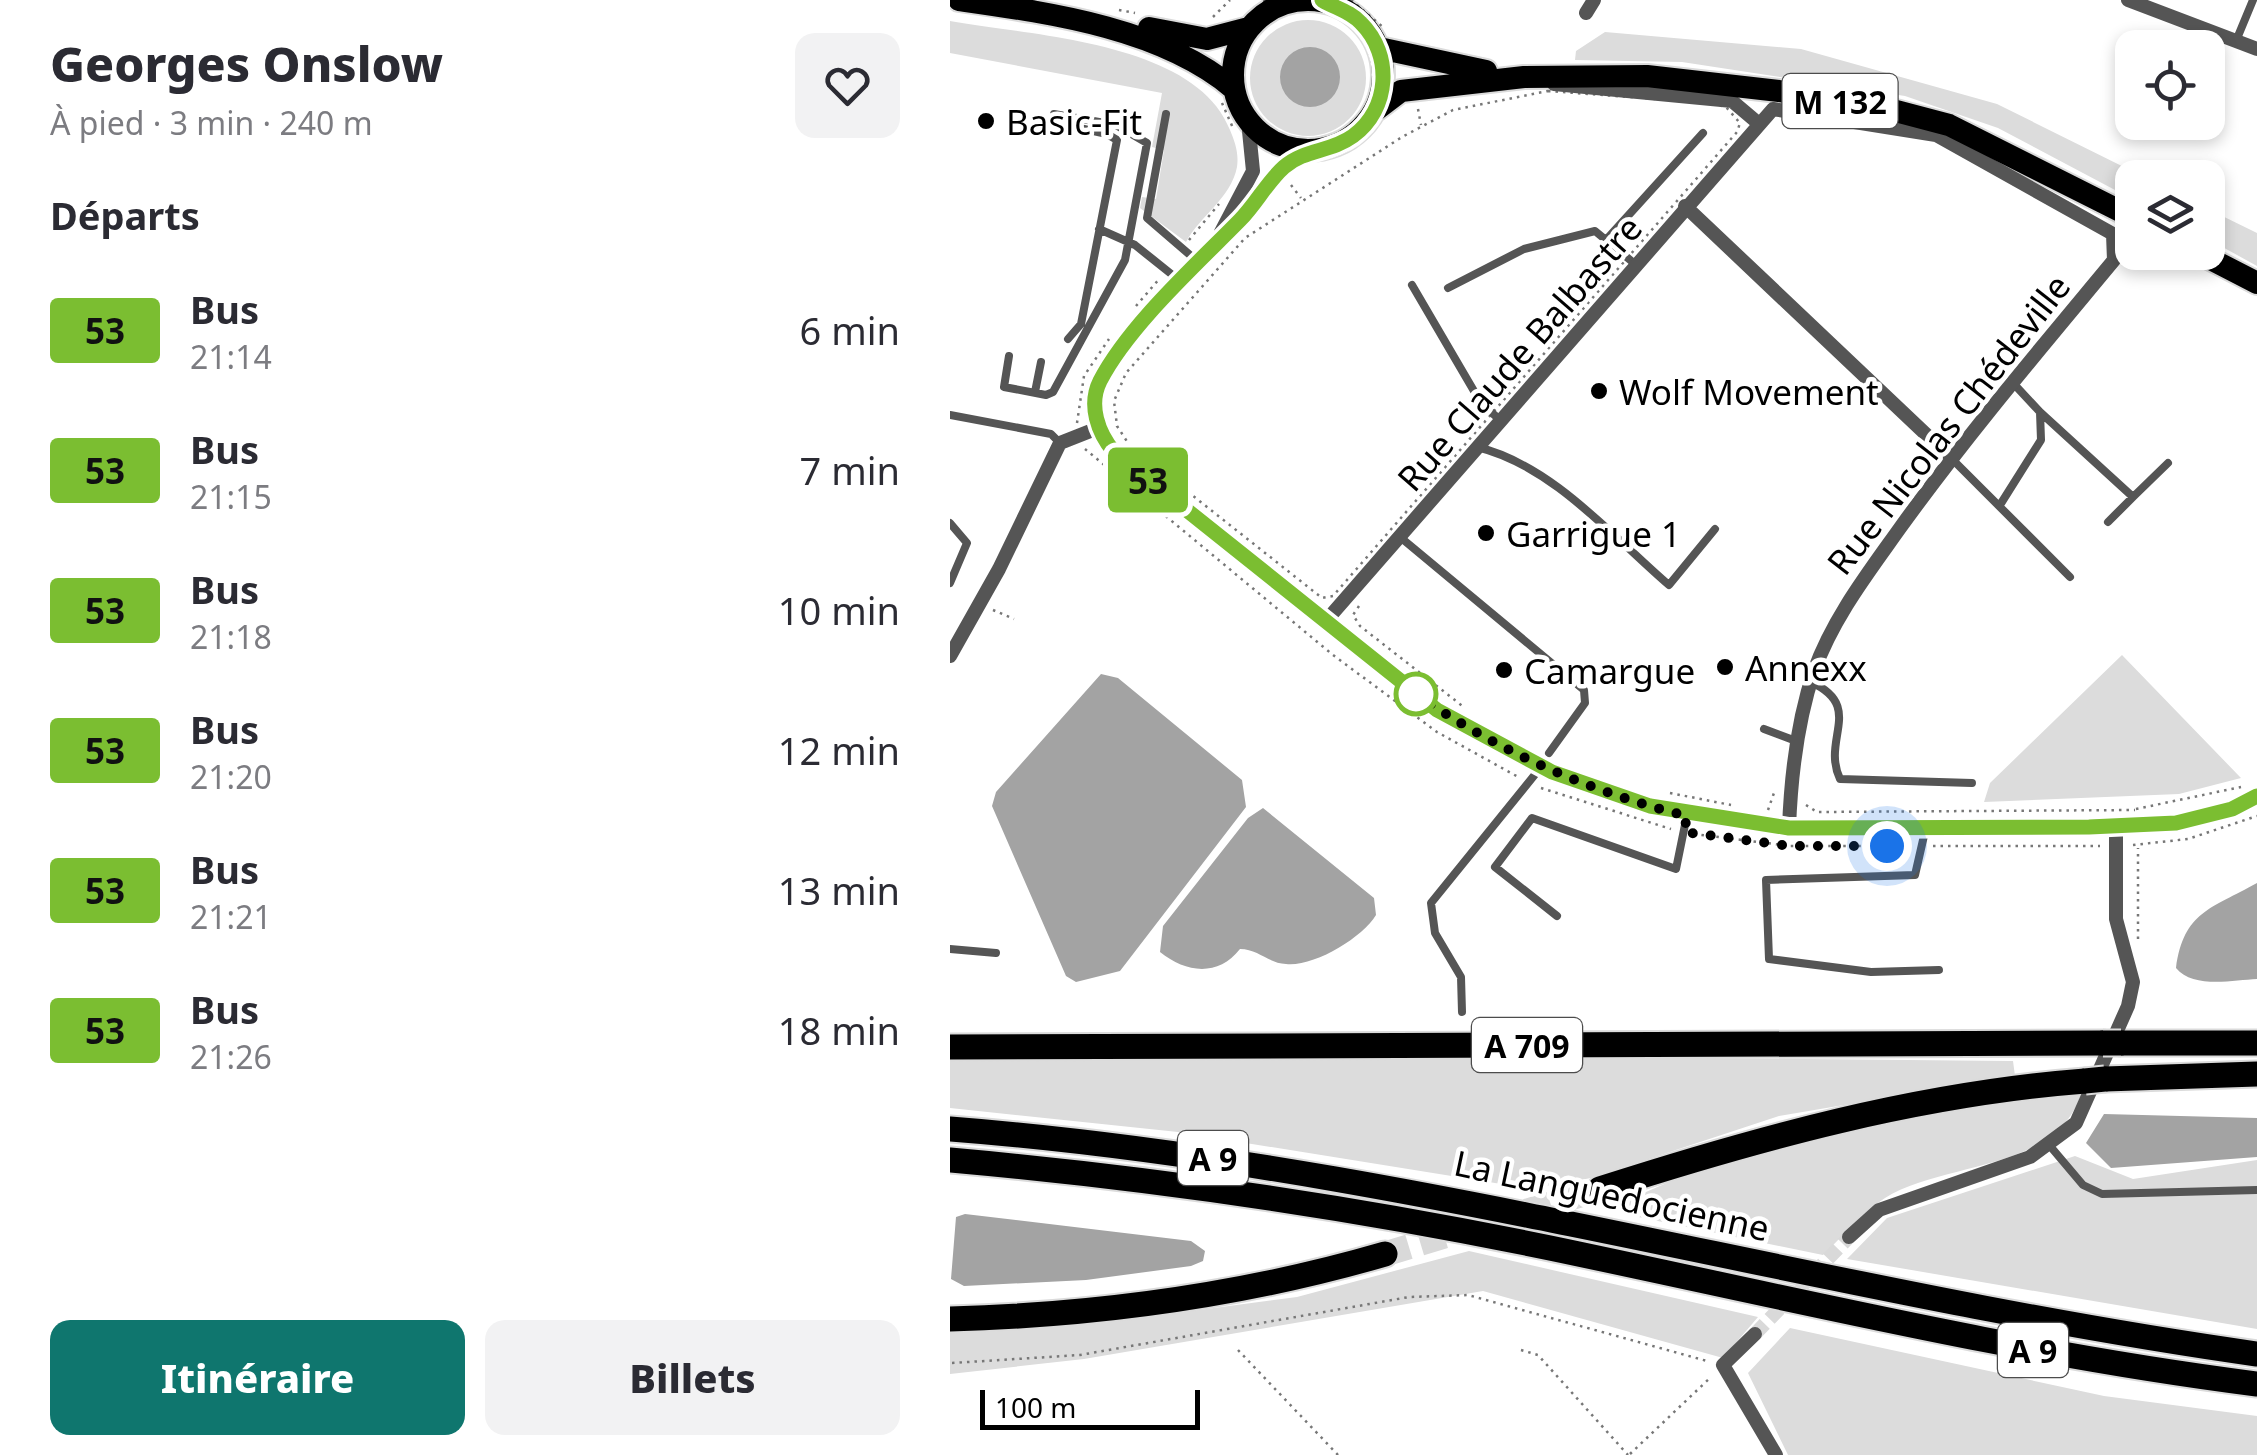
<!DOCTYPE html>
<html lang="fr">
<head>
<meta charset="utf-8">
<style>
  :root { --surface:#fff; --page:#f2f2f3; --text:#2b2b33; --muted:#7c7c81; --accent:#0f766e }
  body { margin:0; font-family:"Noto Sans",sans-serif; background:var(--page); color:var(--text); height:100vh; display:flex; flex-direction:column; font-size:38px; white-space:nowrap }
  * { box-sizing:border-box; margin:0 }
  p { font-size:32px; color:var(--muted) }
  .icon { flex:none; width:55px; height:55px; fill:none; stroke:currentColor; stroke-width:2; stroke-linecap:round; stroke-linejoin:round }
  .map { position:relative; flex:1; overflow:hidden }
  .sheet { display:flex; flex-direction:column; background:var(--surface); width:950px }
  .sheet>* { flex:none }
  .badge { padding:0 20px; border-radius:8px; font-size:35px; line-height:65px }
  .buttons { position:absolute; left:1165px; top:30px; display:grid; gap:20px }
  .buttons a { display:grid; place-items:center; width:110px; height:110px; border-radius:20px; background:var(--surface); box-shadow:0 5px 15px #0003; font-size:50px }
  .scale { position:absolute; left:30px; bottom:25px; width:220px; box-sizing:border-box; padding-left:10px; border:5px solid #000; border-top:0; font-size:28px; line-height:35px; white-space:nowrap; color:#000; -webkit-text-stroke:8px #fff; paint-order:stroke }
  .you { position:absolute; width:50px; height:50px; margin:-25px; border:8px solid #fff; border-radius:50%; background:#1a73e8; box-shadow:0 0 0 15px #1a73e833 }
  .map>.badge { position:absolute; translate:-50% -50%; box-shadow:0 0 0 5px #fff }
  h2 { padding:0 50px; font-size:38px; line-height:90px }
  .round { display:grid; place-items:center; flex:none; width:105px; height:105px; border-radius:20px; background:var(--page) }
  .head { display:flex; align-items:center; justify-content:space-between; height:170px; padding:0 50px }
  h1 { font-size:48px; font-weight:800; line-height:75px }
  .primary-button { display:flex; gap:20px; margin-top:auto; padding:20px 50px }
  .primary-button a { flex:1; height:115px; border-radius:20px; background:var(--accent); color:#fff; font-size:40px; font-weight:800; line-height:115px; text-align:center }
  .primary-button a+a { background:var(--page); color:var(--text) }
  ul { padding:0; list-style:none }
  li { display:flex; align-items:center; gap:30px; height:140px; padding:0 50px }
  li div { flex:1 }
  li b { display:block; font-size:38px }
  li em { font-style:normal }
  li .badge { min-width:110px; font-weight:700; text-align:center }
  main { display:flex; flex:1; min-height:0 }
  .map>svg:first-child { display:block }
  .green { fill:#dcdcdc }
  .water { fill:#a3a3a3 }
  .lines { fill:none; stroke-linecap:round; stroke-linejoin:round }
  .street-tunnel { stroke:#d9d9d9; stroke-width:14; stroke-dasharray:14 7; stroke-linecap:butt }
  .highway-tunnel { stroke:#d9d9d9; stroke-width:25; stroke-dasharray:25 12; stroke-linecap:butt }
  .primary-casing { stroke:#dbdbdb; stroke-width:26 }
  .highway-casing { stroke:#dbdbdb; stroke-width:29 }
  .path { stroke:#777; stroke-width:2.5; stroke-dasharray:2.5 5; stroke-linecap:butt }
  .lane { stroke:#555; stroke-width:8 }
  .street { stroke:#555; stroke-width:14 }
  .primary { stroke:#000; stroke-width:22 }
  .highway { stroke:#000; stroke-width:25 }
  .highway-bridge-casing { stroke:#dbdbdb; stroke-width:29; stroke-linecap:butt }
  .highway-bridge { stroke:#000; stroke-width:25 }
  .line-casing { stroke:#fff; stroke-width:22 }
  .line { stroke:#7bbe31; stroke-width:15 }
  .walk { stroke:#000; stroke-width:10; stroke-dasharray:0 18 }
  .poi-dot { fill:#000; stroke:#fff; stroke-width:4 }
  .stop-dot { fill:#fff; stroke:#7bbe31; stroke-width:5 }
  .labels { text-anchor:middle; dominant-baseline:central; stroke-width:9; stroke-linejoin:round; paint-order:stroke }
  .shield { fill:#fff; stroke:#4c4c4c; stroke-width:2.5 }
  .shield-label { font-size:32px; font-weight:bold; fill:#000 }
  .poi-label { font-size:35px; fill:#000; stroke:#fff; text-anchor:start }
  .street-label { font-size:35px; fill:#000; stroke:#fff }
</style>
</head>
<body>
<main>
<section class="sheet">
<div class="head"><div><h1>Georges Onslow</h1><p>À pied · 3 min · 240 m</p></div><a class="round"><svg class="icon" aria-label="heart" viewBox="0 0 24 24"><path d="M12 20l-8-8c-3-5 5-10 8-4 3-6 11-1 8 4z"/></svg></a></div>
<h2>Départs</h2>
<ul>
<li><span class="badge" style="background:#7bbe31;color:#111">53</span><div><b>Bus</b><p>21:14</p></div><em>6 min</em></li>
<li><span class="badge" style="background:#7bbe31;color:#111">53</span><div><b>Bus</b><p>21:15</p></div><em>7 min</em></li>
<li><span class="badge" style="background:#7bbe31;color:#111">53</span><div><b>Bus</b><p>21:18</p></div><em>10 min</em></li>
<li><span class="badge" style="background:#7bbe31;color:#111">53</span><div><b>Bus</b><p>21:20</p></div><em>12 min</em></li>
<li><span class="badge" style="background:#7bbe31;color:#111">53</span><div><b>Bus</b><p>21:21</p></div><em>13 min</em></li>
<li><span class="badge" style="background:#7bbe31;color:#111">53</span><div><b>Bus</b><p>21:26</p></div><em>18 min</em></li>
</ul>
<div class="primary-button"><a>Itinéraire</a><a>Billets</a></div>
</section>
<div class="map">
<svg width="1307" height="1455" viewBox="0 0 1307 1455">
  <rect width="100%" height="100%" fill="#fff"/>
  <path class="green" d="M300 78a58 58 0 1 1 116 0a58 58 0 1 1-116 0Z
    M 0,21 C 83,36 246,42 280,130 C 285,142 289,153 287,167 C 281,198 250,216 236,242 L 190,208 L 192,197 L 206,199 L 214,150 L 202,147 L 212,93 L 0,53 Z
    M 655,32 L 851,49 L 1047,104 L 1194,177 L 1182,178 L 1182,199 L 1048,128 L 955,96 L 732,62 L 625,60 L 626,51 Z
    M 1258,209 L 1307,233 L 1307,266 L 1258,239 Z
    M 1172,655 L 1291,778 L 1229,794 L 1034,802 L 1040,783 Z
    M 533,1056 L 1063,1061 L 1065,1076 L 829,1116 L 641,1178 L 582,1189 L 228,1132 L 0,1108 L 0,1060 Z
    M 1131,1094 C 1106,1172 994,1161 935,1198 C 913,1212 892,1237 873,1255 L 674,1214 L 673,1202 L 758,1165 L 969,1114 Z
    M 1125,1156 L 1183,1179 L 1307,1160 L 1307,1329 L 897,1259 L 937,1218 Z
    M 519,1251 L 808,1317 L 773,1358 L 533,1291 L 134,1359 L 0,1374 L 0,1331 L 159,1322 L 347,1297 Z
    M 840,1328 L 1154,1396 L 1307,1416 L 1307,1455 L 838,1455 L 798,1373 Z"/>
  <path class="water" d="M330 77a30 30 0 1 1 60 0a30 30 0 1 1-60 0Z
    M 151,674 L 168,678 L 292,780 L 296,807 L 170,971 L 126,982 L 116,976 L 42,806 L 46,792 Z
    M 313,808 L 424,898 L 426,915 C 412,938 364,967 336,964 C 318,963 308,949 290,949 C 268,977 236,973 210,952 L 213,926 L 298,818 Z
    M 1307,883 L 1307,979 C 1283,980 1243,989 1226,968 C 1234,911 1261,909 1307,883 Z
    M 1154,1114 L 1307,1118 L 1307,1157 L 1161,1168 L 1136,1143 Z
    M 15,1214 L 241,1241 L 255,1251 L 253,1261 L 241,1266 L 136,1280 L 14,1286 L 1,1279 L 6,1217 Z"/>
  <g class="lines">
    <path class="street-tunnel" d="M 805,1334 L 899,1237"/>
    <path class="highway-tunnel" d="M 435,1254 L 650,1189"/>
    <g class="primary-casing">
      <path id="primary" d="M 9,0 C 100,13 212,28 284,89
        M283 75a75 75 0 1 1 150 0a75 75 0 1 1-150 0Z
        M 199,28 L 257,39 L 299,28
        M 429,48 L 536,71
        M 426,110 L 451,91 L 574,77 L 697,76 L 829,91 L 927,106 L 999,125 L 1182,217
        M 1247,252 L 1307,283"/>
    </g>
    <g class="highway-casing">
      <path id="highway" d="M 1171,1043 L 1307,1043
        M 0,1047 L 1153,1043
        M 1155,1079 L 1307,1074
        M 0,1129 C 445,1163 867,1292 1307,1354
        M 0,1160 C 202,1178 402,1207 600,1248 C 835,1297 1069,1354 1307,1384
        M 650,1189 C 809,1138 968,1094 1135,1081
        M 0,1319 C 147,1315 294,1295 435,1254"/>
    </g>
    <path class="path" d="M 401,0 L 434,28
      M 169,10 L 185,13
      M 263,17 L 280,0
      M 598,91 L 761,103 L 776,107 L 790,123 L 787,132 L 383,596 L 372,598 L 180,446 L 167,426 L 164,401 L 176,373 L 295,238 L 452,137 L 503,110 Z
      M 272,103 L 283,128
      M 468,109 L 471,125
      M 341,185 L 351,198
      M 239,240 L 269,204
      M 186,306 L 210,278
      M 127,423 L 134,376 L 159,339
      M 135,449 L 383,655 L 487,732 L 570,778
      M 409,606 L 403,615 L 410,626 L 515,708
      M 43,610 L 64,619
      M 591,788 L 721,829
      M 720,793 L 781,805
      M 856,805 L 867,812 L 1185,810
      M 1186,809 L 1291,787
      M 818,810 L 825,790
      M 744,834 L 840,846 L 960,846
      M 1183,845 L 1238,839 L 1307,816
      M 983,846 L 1150,846
      M 1188,939 L 1188,848
      M 288,1350 L 388,1455
      M 571,1350 L 588,1355 L 678,1455
      M 2,1363 L 130,1355 L 459,1297 L 518,1295 L 757,1361
      M 680,1454 L 761,1377"/>
    <path class="lane" d="M 1286,41 L 1303,0
      M 216,114 L 197,218 L 247,261
      M 102,122 L 157,134 L 167,140 L 131,324 L 118,339
      M 149,229 L 185,245 L 230,281
      M 656,240 L 753,133
      M 462,285 L 531,403 L 550,420
      M 498,288 L 574,249 L 645,231 L 685,264
      M 59,356 L 54,387 L 96,395 L 103,392 L 175,260 L 197,143 L 166,125 L 104,114 L 101,128
      M 85,392 L 91,362
      M 1090,412 L 1183,497 L 1158,522
      M 0,415 L 101,434 L 110,443
      M 527,447 C 602,465 663,537 719,585 L 765,529
      M 1001,458 L 1120,577
      M 1183,497 L 1218,463
      M 1050,505 L 1091,440 L 1090,412 L 1063,383
      M 0,523 L 17,543 L 0,583
      M 450,537 L 634,690 L 635,703 L 599,753
      M 861,682 C 915,707 871,739 890,779 L 1022,783
      M 814,729 L 846,741
      M 976,827 L 965,875 L 816,880 L 819,959 L 921,972 L 989,970
      M 607,916 L 545,867 L 582,818 L 726,869 L 737,815
      M 0,949 L 46,953
      M 512,1012 L 511,977 L 485,933 L 481,903 L 591,767
      M 1100,1146 L 1133,1185 L 1152,1194 L 1307,1190"/>
    <path class="street" d="M 372,0 L 374,2
      M 1178,0 L 1307,49
      M 316,13 L 321,0
      M 636,13 L 644,0
      M 604,84 L 782,101 L 808,123
      M 359,150 C 328,168 314,197 289,222 C 255,255 163,345 148,387 C 140,410 149,433 164,452 L 487,710 L 602,772 L 737,815 L 839,828 L 1186,826 C 1229,823 1269,816 1307,796
      M 735,206 L 1001,458
      M 271,232 L 303,171 L 298,121
      M 375,622 L 823,109 L 986,135 L 1163,234 L 1164,260 C 1091,348 1017,435 950,528 C 918,573 883,618 864,671 C 847,722 841,774 839,828
      M 0,656 L 49,569 L 110,443 L 148,428
      M 899,1237 L 929,1210 L 1080,1157 L 1126,1123 L 1178,1006 L 1183,982 L 1166,919 L 1166,826
      M 805,1334 L 773,1365 L 826,1455"/>
    <use href="#primary" class="primary"/>
    <use href="#highway" class="highway"/>
    <g class="highway-bridge-casing">
      <path id="highway-bridge" d="M 1153,1043 L 1171,1043
        M 1135,1081 L 1155,1079"/>
    </g>
    <use href="#highway-bridge" class="highway-bridge"/>
  </g>
  <g class="lines">
    <g class="line-casing">
      <path id="line" d="M 372,0 C 385,8 400,11 411,23 C 443,55 440,109 403,136 C 381,152 355,149 334,167 C 317,182 306,204 290,220 C 247,264 179,325 150,381 C 138,405 148,433 164,452 L 487,710 L 602,772 L 700,806 L 839,828 L 1139,827 L 1226,823 L 1282,809 L 1307,796"/>
    </g>
    <use href="#line" class="line"/>
    <path class="walk" d="M 466,694 C 546,750 639,792 737,816 L 734,832 L 840,846 L 937,846"/>
  </g>
  <g class="poi-dot">
    <circle cx="36" cy="121" r="10"/>
    <circle cx="649" cy="391" r="10"/>
    <circle cx="536" cy="533" r="10"/>
    <circle cx="775" cy="667" r="10"/>
    <circle cx="554" cy="670" r="10"/>
  </g>
  <circle class="stop-dot" cx="466" cy="694" r="20"/>
  <g class="labels">
    <g class="shield">
      <rect x="832.5" y="74" width="115" height="54" rx="8"/>
      <rect x="522" y="1018" width="110" height="54" rx="8"/>
      <rect x="228" y="1131" width="70" height="54" rx="8"/>
      <rect x="1048" y="1323" width="70" height="54" rx="8"/>
    </g>
    <g class="shield-label">
      <text x="890" y="101">M 132</text>
      <text x="577" y="1045">A 709</text>
      <text x="263" y="1158">A 9</text>
      <text x="1083" y="1350">A 9</text>
    </g>
    <g class="poi-label">
      <text x="56" y="121">Basic-Fit</text>
      <text x="669" y="391">Wolf Movement</text>
      <text x="556" y="533">Garrigue 1</text>
      <text x="795" y="667">Annexx</text>
      <text x="574" y="670">Camargue</text>
    </g>
    <g class="street-label">
      <text transform="translate(569 353) rotate(-49)">Rue Claude Balbastre</text>
      <text transform="translate(998 424) rotate(-52)">Rue Nicolas Chédeville</text>
      <text transform="translate(662 1195) rotate(12)">La Languedocienne</text>
    </g>
  </g>
</svg>
<div class="buttons">
<a><svg class="icon" aria-label="locate" viewBox="0 0 24 24"><circle cx="12" cy="12" r="6"/><path d="M12 2v4M12 18v4M2 12h4M18 12h4"/></svg></a>
<a><svg class="icon" aria-label="layers" viewBox="0 0 24 24"><path d="M12 4l9 5-9 5-9-5zM3 14l9 5 9-5"/></svg></a>
</div>
<div class="scale">100 m</div>
<div class="you" style="left:937px;top:846px"></div>
<b class="badge" style="left:198px;top:480px;background:#7bbe31;color:#111">53</b>
</div>
</main>
</body>
</html>
